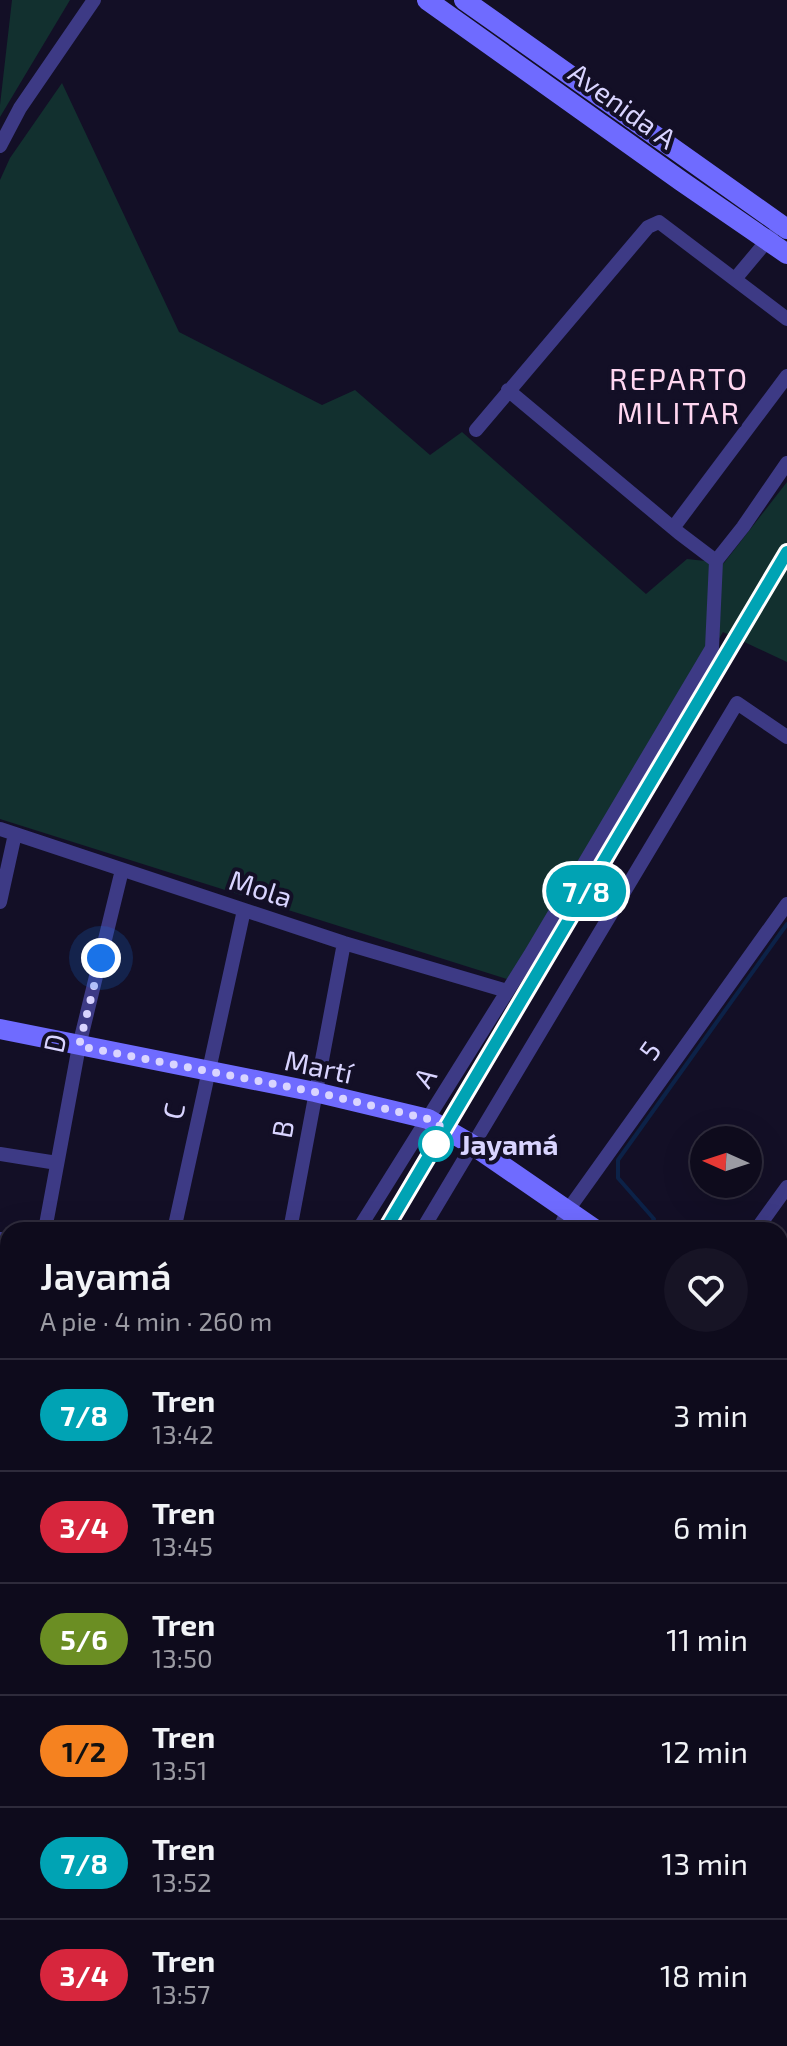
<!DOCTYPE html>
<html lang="es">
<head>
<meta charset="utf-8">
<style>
  :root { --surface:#0e0b1c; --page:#171425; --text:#f1f3f6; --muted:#9b9ba3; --line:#2e2b3b }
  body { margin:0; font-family:"Exo 2",sans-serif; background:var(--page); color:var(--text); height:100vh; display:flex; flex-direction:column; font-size:30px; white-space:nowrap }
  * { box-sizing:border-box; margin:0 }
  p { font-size:26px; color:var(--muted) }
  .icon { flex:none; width:44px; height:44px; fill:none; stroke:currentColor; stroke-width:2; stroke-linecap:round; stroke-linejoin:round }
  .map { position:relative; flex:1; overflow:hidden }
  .side { position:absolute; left:0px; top:1222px; width:788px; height:824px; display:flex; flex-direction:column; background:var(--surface); border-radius:24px 24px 0 0; box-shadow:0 8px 32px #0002,0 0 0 2px var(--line) }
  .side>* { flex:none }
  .badge { padding:0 16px; border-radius:26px; font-size:28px; line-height:52px }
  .needle { width:52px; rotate:273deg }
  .tools { position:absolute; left:690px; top:1126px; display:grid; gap:16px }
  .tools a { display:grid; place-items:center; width:72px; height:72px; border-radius:50%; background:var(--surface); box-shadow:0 8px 32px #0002,0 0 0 2px var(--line); font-size:40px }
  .you { position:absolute; width:40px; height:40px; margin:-20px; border:6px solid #fff; border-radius:50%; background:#1a73e8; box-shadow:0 0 0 12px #1a73e833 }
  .map>.badge { position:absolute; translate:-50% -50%; box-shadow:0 0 0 4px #fff }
  .round { display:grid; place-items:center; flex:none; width:84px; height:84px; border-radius:42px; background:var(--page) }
  .head { display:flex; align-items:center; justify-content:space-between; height:136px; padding:0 40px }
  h1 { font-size:38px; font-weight:600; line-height:60px }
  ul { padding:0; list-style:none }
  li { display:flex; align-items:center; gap:24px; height:112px; padding:0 40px; border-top:2px solid var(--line) }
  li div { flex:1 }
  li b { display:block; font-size:30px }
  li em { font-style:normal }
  li .badge { min-width:88px; font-weight:700; text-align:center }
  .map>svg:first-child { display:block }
  .green { fill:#12302f }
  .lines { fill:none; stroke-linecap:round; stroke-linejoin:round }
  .stream { stroke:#0c2248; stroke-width:4 }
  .street { stroke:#3d3a85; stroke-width:14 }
  .secondary { stroke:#6f6bff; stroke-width:20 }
  .rail-casing { stroke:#00e5ff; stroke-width:7 }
  .rail { stroke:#130f26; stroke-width:4; stroke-dasharray:12; stroke-linecap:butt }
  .line-casing { stroke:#fff; stroke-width:18 }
  .line { stroke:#00a3b4; stroke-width:12 }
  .walk { stroke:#d9d4ff; stroke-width:8; stroke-dasharray:0 14.4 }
  .stop-dot { fill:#fff; stroke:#00a3b4; stroke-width:4 }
  .labels { text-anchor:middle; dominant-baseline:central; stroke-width:8; stroke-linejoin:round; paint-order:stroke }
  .street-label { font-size:28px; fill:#d9d4ff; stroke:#130f26 }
  .stop-label { font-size:28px; font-weight:bold; fill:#d9d4ff; stroke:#130f26; text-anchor:start }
  .neighbourhood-label { font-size:30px; letter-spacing:2px; fill:#ffd6f0; stroke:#130f26 }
</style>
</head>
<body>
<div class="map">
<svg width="787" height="2046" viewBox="0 0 787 2046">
  <rect width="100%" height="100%" fill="#130f26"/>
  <path class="green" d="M 12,0 L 70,0 L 0,117 L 0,105 Z
    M 62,83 L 179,332 L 322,405 L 355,390 L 430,455 L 462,432 L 646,594 L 687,559 L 724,563 L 787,482 L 787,662 L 723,632 L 513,981 L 0,819 L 0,180 L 10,158 Z
    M 265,2038 L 353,2038 L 354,2046 L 267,2046 Z"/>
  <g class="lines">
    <path class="stream" d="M 647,1230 L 654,1219 L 618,1178 L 618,1160 L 787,924
      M 338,2038 L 341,2046"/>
    <path class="street" d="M 0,146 L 20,108 L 94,0
      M 735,279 L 771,236
      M 508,390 L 679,533 L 716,561
      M 476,430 L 648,227 L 659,222 L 787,319
      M 673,528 L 787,376
      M 0,829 L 344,943 L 507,991
      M 0,902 L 15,834
      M 0,1154 L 57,1163
      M 45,1230 L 79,1046 L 122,870
      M 174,1230 L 244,910
      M 290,1230 L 344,943
      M 358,1230 L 530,955 L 712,648 L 716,561 L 743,527 L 787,463
      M 422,1230 L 737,703 L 787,737
      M 559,1230 L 568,1210 L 787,904
      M 756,1230 L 787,1187
      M 0,1239 L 8,1240
      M 780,1499 L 787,1489
      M 0,1538 L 8,1525
      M 0,1582 L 8,1588
      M 780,1804 L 787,1794
      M 0,1823 L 8,1810
      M 780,1854 L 787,1859
      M 115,2038 L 128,2046
      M 456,2038 L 471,2046
      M 34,2046 L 39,2038
      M 201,2046 L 205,2038
      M 395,2046 L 400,2038
      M 608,2046 L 614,2038"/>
    <path class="secondary" d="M 427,0 L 681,181 L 787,254
      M 464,0 L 787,229
      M 0,1029 L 315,1092 L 428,1119 L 471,1144 L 596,1230
      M 780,1358 L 787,1363"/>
    <g class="rail-casing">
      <path id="rail" d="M 385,1230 L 787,552
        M 0,1881 L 8,1867"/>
    </g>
    <use href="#rail" class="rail"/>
  </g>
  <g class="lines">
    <g class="line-casing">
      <path id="line" d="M 385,1230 L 787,552"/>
    </g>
    <use href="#line" class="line"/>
    <path class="walk" d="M 101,958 L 79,1046 L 315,1092 L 428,1119 L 445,1129 L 436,1144"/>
  </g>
  <circle class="stop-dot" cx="436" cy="1144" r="16"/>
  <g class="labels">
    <g class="street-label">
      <text transform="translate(623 105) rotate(36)">Avenida A</text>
      <text transform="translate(261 888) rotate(18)">Mola</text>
      <text transform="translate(54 1043) rotate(-78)">D</text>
      <text transform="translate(649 1050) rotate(-55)">5</text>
      <text transform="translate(319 1066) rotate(12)">Martí</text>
      <text transform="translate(424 1077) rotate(-58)">A</text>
      <text transform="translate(173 1111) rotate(-78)">C</text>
      <text transform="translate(282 1129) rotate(-80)">B</text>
    </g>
    <g class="stop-label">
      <text x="460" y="1144">Jayamá</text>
    </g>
    <g class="neighbourhood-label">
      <text x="679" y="378">REPARTO<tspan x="679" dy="34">MILITAR</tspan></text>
    </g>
  </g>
</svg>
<div class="tools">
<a><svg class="needle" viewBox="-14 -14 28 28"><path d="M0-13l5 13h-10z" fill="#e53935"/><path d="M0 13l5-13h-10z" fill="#9b9ba3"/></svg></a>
</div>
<div class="you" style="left:101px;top:958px"></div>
<b class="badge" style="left:586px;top:891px;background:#00a3b4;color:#fff">7/8</b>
<section class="side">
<div class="head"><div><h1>Jayamá</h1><p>A pie · 4 min · 260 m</p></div><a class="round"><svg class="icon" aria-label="heart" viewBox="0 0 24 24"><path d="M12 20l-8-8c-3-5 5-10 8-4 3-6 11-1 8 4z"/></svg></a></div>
<ul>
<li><span class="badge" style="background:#00a3b4;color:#fff">7/8</span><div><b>Tren</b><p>13:42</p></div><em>3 min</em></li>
<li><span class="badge" style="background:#d7263d;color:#fff">3/4</span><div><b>Tren</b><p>13:45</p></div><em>6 min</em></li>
<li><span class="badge" style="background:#6b8e23;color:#fff">5/6</span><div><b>Tren</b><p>13:50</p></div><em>11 min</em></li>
<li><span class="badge" style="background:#f58220;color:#111">1/2</span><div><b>Tren</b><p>13:51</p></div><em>12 min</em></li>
<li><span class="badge" style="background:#00a3b4;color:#fff">7/8</span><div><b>Tren</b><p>13:52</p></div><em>13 min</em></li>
<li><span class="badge" style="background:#d7263d;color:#fff">3/4</span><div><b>Tren</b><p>13:57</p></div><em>18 min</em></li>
</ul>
</section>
</div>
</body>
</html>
